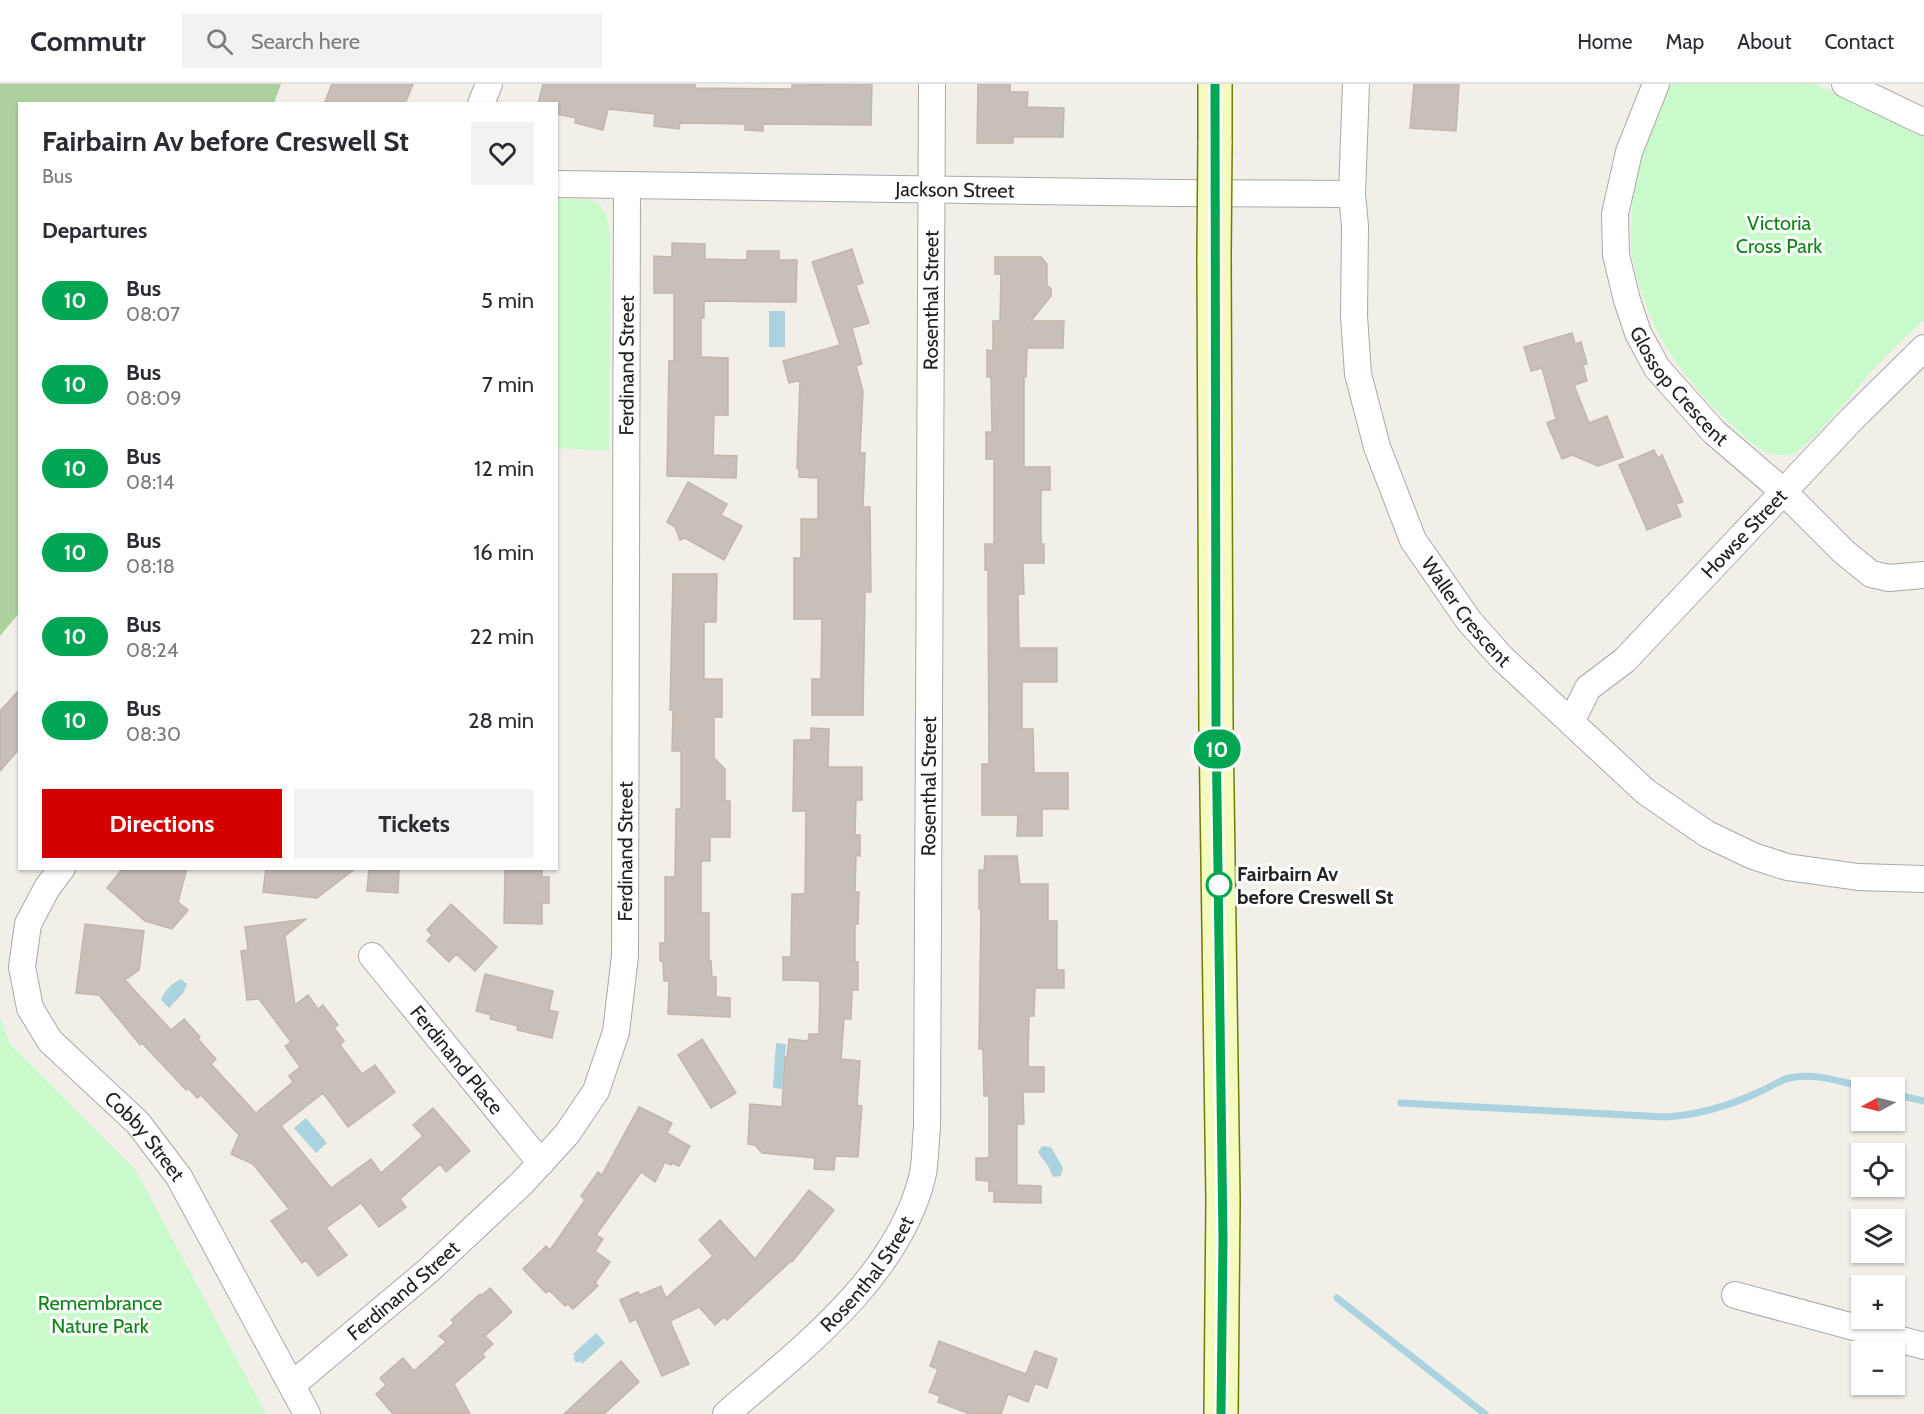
<!DOCTYPE html>
<html lang="en">
<head>
<meta charset="utf-8">
<style>
  :root { --surface:#fff; --page:#f2f2f3; --text:#2b2b33; --muted:#7c7c81; --line:#e1e1e2; --accent:#d40000 }
  body { margin:0; font-family:Cabin,sans-serif; background:var(--page); color:var(--text); height:100vh; display:flex; flex-direction:column; font-size:22px; white-space:nowrap }
  * { box-sizing:border-box; margin:0 }
  p { font-size:20px; color:var(--muted) }
  .icon { flex:none; width:33px; height:33px; fill:none; stroke:currentColor; stroke-width:2; stroke-linecap:round; stroke-linejoin:round }
  .map { position:relative; flex:1; overflow:hidden }
  .side { position:absolute; left:18px; top:18px; width:540px; height:768px; display:flex; flex-direction:column; background:var(--surface); border-radius:0px; box-shadow:0 2px 4px #0004 }
  .side>* { flex:none }
  .badge { padding:0 12px; border-radius:20px; font-size:21px; line-height:39px }
  .needle { width:39px; rotate:263deg }
  .tools { position:absolute; left:1851px; top:993px; display:grid; gap:12px }
  .tools a { display:grid; place-items:center; width:54px; height:54px; border-radius:0px; background:var(--surface); box-shadow:0 2px 4px #0004; font-size:30px }
  .map>.badge { position:absolute; translate:-50% -50%; box-shadow:0 0 0 3px #fff }
  h2 { padding:0 24px; font-size:22px; line-height:54px }
  .round { display:grid; place-items:center; flex:none; width:63px; height:63px; border-radius:0px; background:var(--page) }
  .head { display:flex; align-items:center; justify-content:space-between; height:102px; padding:0 24px }
  h1 { font-size:28px; font-weight:700; line-height:45px }
  .button { display:flex; gap:12px; margin-top:auto; padding:12px 24px }
  .button a { flex:1; height:69px; border-radius:0px; background:var(--accent); color:#fff; font-size:24px; font-weight:700; line-height:69px; text-align:center }
  .button a+a { background:var(--page); color:var(--text) }
  ul { padding:0; list-style:none }
  li { display:flex; align-items:center; gap:18px; height:84px; padding:0 24px }
  li div { flex:1 }
  li b { display:block; font-size:22px }
  li em { font-style:normal }
  li .badge { min-width:66px; font-weight:700; text-align:center }
  header { display:flex; align-items:center; gap:36px; box-sizing:border-box; height:84px; padding:0 30px; background:var(--surface); border-bottom:2px solid var(--line) }
  header strong { font-size:28px }
  nav { display:flex; gap:33px; margin-inline-start:auto; font-size:21px }
  .search { width:420px; height:54px; background:var(--page); display:flex; align-items:center; gap:15px; box-sizing:border-box; padding:0 21px; border-radius:0px; color:var(--muted); font-size:22px }
  .map>svg:first-child { display:block }
  .forest { fill:#add19e }
  .park { fill:#c8facc }
  .water { fill:#aad3df }
  .lines { fill:none; stroke-linecap:round; stroke-linejoin:round }
  .stream { stroke:#aad3df; stroke-width:7 }
  .building { fill:#c7bfb8; stroke:#c4b6ab; stroke-width:1.5 }
  .minor-casing { stroke:#a9a9a9; stroke-width:28 }
  .secondary-casing { stroke:#707d05; stroke-width:36 }
  .minor { stroke:#fff; stroke-width:26 }
  .secondary { stroke:#f7fabf; stroke-width:33 }
  .secondary-bridge-casing { stroke:#707d05; stroke-width:36; stroke-linecap:butt }
  .secondary-bridge { stroke:#f7fabf; stroke-width:33 }
  .line-casing { stroke:#fff; stroke-width:14 }
  .line { stroke:#00a651; stroke-width:9 }
  .stop-dot { fill:#fff; stroke:#00a651; stroke-width:3 }
  .labels { text-anchor:middle; dominant-baseline:central; stroke-width:6; stroke-linejoin:round; paint-order:stroke }
  .street-label { font-size:20px; fill:#222; stroke:#fff }
  .park-label { font-size:20px; fill:#0c8416; stroke:#fff }
  .stop-label { font-size:20px; font-weight:bold; fill:#222; stroke:#fff; text-anchor:start }
</style>
</head>
<body>
<header>
<strong>Commutr</strong>
<div class="search"><svg class="icon" aria-label="search" viewBox="0 0 24 24"><circle cx="10" cy="10" r="6"/><path d="M15 15l6 6"/></svg>Search here</div>
<nav><a>Home</a><a>Map</a><a>About</a><a>Contact</a></nav>
</header>
<div class="map">
<svg width="1924" height="1330" viewBox="0 0 1924 1330">
  <rect width="100%" height="100%" fill="#f2efe9"/>
  <path class="forest" d="M 0,0 L 281,0 L 274,19 L 20,20 L 20,528 L 0,552 Z"/>
  <path class="park" d="M 1671,0 L 1815,0 L 1924,51 L 1924,236 C 1908,250 1892,265 1878,280 C 1860,299 1813,362 1793,369 C 1767,378 1748,356 1731,340 C 1680,293 1644,240 1632,170 C 1630,158 1632,142 1632,129 C 1633,112 1633,92 1638,75 C 1646,49 1658,25 1671,0 Z
    M 557,115 C 594,116 606,111 610,153 L 609,367 L 557,364 Z
    M 0,934 L 10,960 L 136,1087 L 266,1330 L 0,1330 Z"/>
  <path class="water" d="M 769,227 L 785,227 L 785,263 L 769,263 Z
    M 181,895 L 187,900 L 184,908 L 169,924 L 161,916 C 164,907 172,899 181,895 Z
    M 776,959 L 786,960 L 782,1005 L 773,1004 Z
    M 306,1034 L 327,1059 L 316,1069 L 294,1044 Z
    M 1042,1062 L 1051,1063 L 1063,1084 L 1061,1092 L 1054,1093 C 1050,1089 1051,1087 1048,1082 C 1045,1077 1041,1074 1038,1068 Z
    M 596,1249 L 605,1259 L 582,1280 L 580,1277 L 577,1279 L 573,1275 L 575,1272 L 573,1270 Z"/>
  <g class="lines">
    <path class="stream" d="M 1894,1010 L 1924,1017
      M 1401,1019 L 1665,1033 C 1697,1031 1729,1022 1759,1008 C 1769,1004 1778,997 1789,994 C 1814,988 1842,998 1867,1004
      M 1337,1214 L 1485,1330"/>
  </g>
  <path class="building" d="M 332,0 L 413,0 L 405,20 L 324,20 Z
    M 543,0 L 695,0 L 695,4 L 792,5 L 792,1 L 872,0 L 871,41 L 763,40 L 763,47 L 745,46 L 745,40 L 680,39 L 679,45 L 654,42 L 655,30 L 608,25 L 603,46 L 575,39 L 576,34 L 556,30 L 556,20 L 538,20 Z
    M 978,0 L 1010,0 L 1010,8 L 1028,8 L 1027,23 L 1064,24 L 1063,53 L 1013,53 L 1013,59 L 977,59 Z
    M 1414,0 L 1459,0 L 1456,47 L 1410,44 Z
    M 672,159 L 705,160 L 705,175 L 747,176 L 747,167 L 779,167 L 779,176 L 797,176 L 796,218 L 704,217 L 704,234 L 701,234 L 701,273 L 728,274 L 728,331 L 714,331 L 713,371 L 737,372 L 736,394 L 667,392 L 669,277 L 674,277 L 674,209 L 654,209 L 654,172 L 672,173 Z
    M 852,165 L 863,199 L 856,201 L 869,239 L 852,244 L 862,280 L 856,282 L 863,307 L 860,369 L 865,369 L 863,423 L 870,423 L 871,508 L 865,508 L 863,631 L 812,631 L 812,595 L 821,595 L 822,535 L 794,535 L 794,474 L 801,474 L 801,435 L 818,435 L 818,394 L 799,393 L 799,384 L 797,384 L 800,296 L 789,299 L 783,277 L 840,261 L 812,178 Z
    M 995,173 L 1041,173 L 1047,180 L 1047,201 L 1051,205 L 1051,212 L 1031,237 L 1064,237 L 1063,264 L 1027,264 L 1026,293 L 1024,293 L 1024,383 L 1050,383 L 1050,406 L 1041,406 L 1041,460 L 1044,460 L 1044,479 L 1023,479 L 1024,510 L 1018,510 L 1019,564 L 1057,564 L 1057,598 L 1022,598 L 1022,645 L 1033,645 L 1034,689 L 1068,689 L 1068,725 L 1042,725 L 1042,752 L 1017,752 L 1018,731 L 982,731 L 982,680 L 989,680 L 988,486 L 985,486 L 985,460 L 994,460 L 994,375 L 986,375 L 986,348 L 992,348 L 991,293 L 987,293 L 987,266 L 993,267 L 993,237 L 1000,237 L 1001,190 L 995,190 Z
    M 1572,249 L 1575,260 L 1581,258 L 1587,280 L 1583,281 L 1587,297 L 1574,301 L 1589,339 L 1607,332 L 1623,373 L 1598,382 L 1572,371 L 1562,375 L 1547,339 L 1556,335 L 1542,284 L 1531,287 L 1524,263 Z
    M 1654,366 L 1658,374 L 1662,371 L 1683,418 L 1676,420 L 1681,432 L 1647,446 L 1619,381 Z
    M 688,398 L 727,420 L 721,431 L 742,442 L 724,476 L 685,454 L 680,456 L 675,443 L 667,438 Z
    M 673,490 L 717,490 L 716,538 L 704,538 L 704,595 L 722,595 L 722,633 L 714,633 L 714,674 L 725,685 L 725,717 L 730,717 L 730,753 L 710,753 L 710,777 L 701,777 L 701,829 L 709,829 L 709,877 L 711,877 L 712,893 L 716,893 L 716,913 L 730,914 L 730,933 L 668,930 L 669,897 L 664,897 L 663,878 L 660,877 L 660,859 L 665,859 L 665,793 L 675,793 L 676,725 L 681,725 L 681,667 L 672,667 L 673,626 L 670,626 Z
    M 20,605 L 20,664 L 0,687 L 0,627 Z
    M 811,644 L 829,645 L 828,683 L 862,683 L 862,716 L 856,716 L 855,751 L 860,751 L 860,772 L 856,771 L 855,808 L 859,808 L 858,840 L 855,840 L 855,878 L 858,878 L 858,906 L 852,906 L 851,935 L 844,935 L 841,975 L 860,977 L 857,1021 L 862,1022 L 858,1073 L 835,1072 L 834,1086 L 814,1085 L 815,1074 L 762,1069 L 755,1061 L 748,1060 L 750,1020 L 782,1023 L 785,973 L 787,973 L 789,955 L 808,957 L 809,950 L 819,950 L 820,897 L 783,896 L 783,873 L 791,873 L 792,810 L 805,810 L 806,727 L 793,727 L 794,656 L 811,656 Z
    M 985,772 L 1017,772 L 1020,800 L 1048,800 L 1048,837 L 1057,837 L 1057,886 L 1064,886 L 1064,904 L 1035,904 L 1034,932 L 1029,932 L 1028,983 L 1044,983 L 1044,1008 L 1023,1008 L 1024,1040 L 1017,1040 L 1017,1101 L 1041,1102 L 1041,1119 L 994,1118 L 994,1107 L 989,1107 L 989,1097 L 976,1096 L 976,1074 L 989,1074 L 989,1012 L 984,1012 L 983,965 L 979,965 L 981,825 L 979,825 L 979,786 L 984,786 Z
    M 123,784 L 187,784 L 178,818 L 188,826 L 172,845 L 145,837 L 107,804 Z
    M 266,784 L 356,784 L 317,814 L 263,808 Z
    M 369,784 L 399,784 L 398,809 L 367,807 Z
    M 505,784 L 542,784 L 542,793 L 549,793 L 549,819 L 542,819 L 542,840 L 504,839 Z
    M 451,820 L 497,863 L 475,887 L 456,870 L 449,878 L 427,857 L 432,851 L 427,846 Z
    M 306,835 L 285,852 L 295,921 L 308,911 L 318,925 L 323,921 L 338,941 L 334,944 L 344,957 L 340,961 L 362,990 L 375,981 L 395,1008 L 348,1043 L 323,1009 L 281,1042 L 331,1104 L 371,1075 L 381,1089 L 423,1052 L 413,1041 L 433,1024 L 470,1067 L 446,1088 L 440,1080 L 400,1115 L 406,1123 L 379,1143 L 361,1119 L 326,1144 L 347,1171 L 318,1192 L 306,1176 L 302,1179 L 271,1137 L 289,1125 L 253,1080 L 231,1070 L 239,1051 L 201,1011 L 197,1014 L 188,1004 L 186,1006 L 142,959 L 140,961 L 99,911 L 76,909 L 85,840 L 144,847 L 139,886 L 125,896 L 171,946 L 184,935 L 200,953 L 198,955 L 216,975 L 211,980 L 256,1029 L 293,998 L 289,992 L 300,983 L 285,962 L 291,958 L 259,915 L 247,916 L 241,867 L 248,866 L 245,843 Z
    M 485,890 L 553,907 L 549,926 L 558,928 L 552,954 L 517,946 L 518,942 L 490,935 L 491,931 L 476,927 Z
    M 702,955 L 736,1009 L 711,1024 L 678,971 Z
    M 639,1023 L 672,1039 L 667,1049 L 690,1062 L 679,1082 L 672,1079 L 671,1081 L 665,1078 L 655,1098 L 641,1088 L 596,1151 L 603,1155 L 595,1167 L 610,1178 L 595,1199 L 598,1202 L 573,1225 L 568,1220 L 565,1222 L 549,1206 L 546,1209 L 523,1185 L 546,1162 L 550,1166 L 585,1116 L 581,1112 L 598,1088 L 602,1091 Z
    M 809,1106 L 834,1126 L 792,1178 L 791,1177 L 727,1236 L 724,1233 L 715,1241 L 699,1223 L 670,1237 L 689,1280 L 662,1292 L 636,1235 L 630,1238 L 620,1216 L 638,1208 L 640,1211 L 661,1202 L 666,1214 L 713,1172 L 699,1156 L 720,1136 L 755,1175 Z
    M 490,1204 L 512,1228 L 485,1252 L 493,1260 L 482,1270 L 485,1273 L 454,1300 L 470,1330 L 393,1330 L 376,1310 L 386,1301 L 380,1294 L 403,1274 L 414,1287 L 446,1258 L 439,1252 L 454,1239 L 451,1236 L 480,1210 L 481,1212 Z
    M 939,1257 L 1026,1290 L 1035,1267 L 1057,1275 L 1047,1304 L 1035,1299 L 1028,1318 L 1008,1310 L 1001,1330 L 970,1330 L 938,1318 L 940,1312 L 929,1308 L 938,1285 L 930,1282 Z
    M 621,1277 L 639,1298 L 604,1330 L 564,1330 Z"/>
  <g class="lines">
    <g class="minor-casing">
      <g id="minor">
        <path id="s1" d="M 1356,0 L 1352,110 L 1355,142 L 1354,232 L 1358,290 L 1377,363 L 1413,456 L 1469,537 L 1502,574 L 1646,708 L 1707,750 L 1753,772 L 1787,783 L 1858,793 L 1924,795"/>
        <path id="s2" d="M 1656,0 L 1629,68 L 1615,130 L 1616,171 L 1627,216 L 1638,249 L 1657,284 L 1714,348 L 1784,408 L 1844,468 L 1871,490 L 1889,494 L 1924,491"/>
        <path d="M 1845,0 L 1924,38"/>
        <path d="M 481,20 L 489,0"/>
        <path id="s3" d="M 556,100 L 1175,109 L 1352,110"/>
        <path id="s4" d="M 1571,638 L 1588,604 L 1625,576 L 1852,335 L 1924,264"/>
        <path id="s5" d="M 62,784 L 47,804 L 28,840 L 22,883 L 30,924 L 50,957 L 138,1039 L 179,1093 L 307,1330"/>
        <path id="s6" d="M 372,872 L 541,1079"/>
        <path d="M 1735,1211 L 1924,1262"/>
        <path id="s7" d="M 292,1301 L 429,1186 L 522,1099 L 567,1050 L 596,1007 L 616,948 L 625,872 L 627,101"/>
        <path id="s8" d="M 726,1330 C 801,1265 896,1195 922,1094 C 926,1078 925,1060 927,1044 L 932,0"/>
      </g>
    </g>
    <g class="secondary-casing">
      <path id="secondary" d="M 1215,60 L 1215,0
        M 1214,173 L 1216,641 L 1223,1116 L 1221,1330"/>
    </g>
    <use href="#minor" class="minor"/>
    <use href="#secondary" class="secondary"/>
    <g class="secondary-bridge-casing">
      <path id="secondary-bridge" d="M 1214,173 L 1215,60"/>
    </g>
    <use href="#secondary-bridge" class="secondary-bridge"/>
  </g>
  <g class="lines">
    <g class="line-casing">
      <path id="line" d="M 1215,0 L 1216,641 L 1223,1155 L 1221,1330"/>
    </g>
    <use href="#line" class="line"/>
  </g>
  <circle class="stop-dot" cx="1219" cy="801" r="12"/>
  <g class="labels">
    <g class="street-label">
      <text stroke="none"><textPath href="#s3" startOffset="399">Jackson Street</textPath></text>
      <text stroke="none"><textPath href="#s8" startOffset="1190">Rosenthal Street</textPath></text>
      <text stroke="none"><textPath href="#s7" startOffset="1154">Ferdinand Street</textPath></text>
      <text stroke="none"><textPath href="#s2" startOffset="326">Glossop Crescent</textPath></text>
      <text stroke="none"><textPath href="#s4" startOffset="258">Howse Street</textPath></text>
      <text stroke="none"><textPath href="#s1" startOffset="555">Waller Crescent</textPath></text>
      <text stroke="none"><textPath href="#s8" startOffset="704">Rosenthal Street</textPath></text>
      <text stroke="none"><textPath href="#s7" startOffset="668">Ferdinand Street</textPath></text>
      <text stroke="none"><textPath href="#s6" startOffset="134">Ferdinand Place</textPath></text>
      <text stroke="none"><textPath href="#s5" startOffset="324">Cobby Street</textPath></text>
      <text stroke="none"><textPath href="#s8" startOffset="200">Rosenthal Street</textPath></text>
      <text stroke="none"><textPath href="#s7" startOffset="146">Ferdinand Street</textPath></text>
    </g>
    <g class="park-label">
      <text x="1779" y="139">Victoria<tspan x="1779" dy="23">Cross Park</tspan></text>
      <text x="100" y="1219">Remembrance<tspan x="100" dy="23">Nature Park</tspan></text>
    </g>
    <g class="stop-label">
      <text x="1237" y="790">Fairbairn Av<tspan x="1237" dy="23">before Creswell St</tspan></text>
    </g>
  </g>
</svg>
<div class="tools">
<a><svg class="needle" viewBox="-14 -14 28 28"><path d="M0-13l5 13h-10z" fill="#e53935"/><path d="M0 13l5-13h-10z" fill="#7c7c81"/></svg></a>
<a><svg class="icon" aria-label="locate" viewBox="0 0 24 24"><circle cx="12" cy="12" r="6"/><path d="M12 2v4M12 18v4M2 12h4M18 12h4"/></svg></a>
<a><svg class="icon" aria-label="layers" viewBox="0 0 24 24"><path d="M12 4l9 5-9 5-9-5zM3 14l9 5 9-5"/></svg></a>
<a>+</a>
<a>−</a>
</div>
<b class="badge" style="left:1217px;top:665px;background:#00a651;color:#fff">10</b>
<section class="side">
<div class="head"><div><h1>Fairbairn Av before Creswell St</h1><p>Bus</p></div><a class="round"><svg class="icon" aria-label="heart" viewBox="0 0 24 24"><path d="M12 20l-8-8c-3-5 5-10 8-4 3-6 11-1 8 4z"/></svg></a></div>
<h2>Departures</h2>
<ul>
<li><span class="badge" style="background:#00a651;color:#fff">10</span><div><b>Bus</b><p>08:07</p></div><em>5 min</em></li>
<li><span class="badge" style="background:#00a651;color:#fff">10</span><div><b>Bus</b><p>08:09</p></div><em>7 min</em></li>
<li><span class="badge" style="background:#00a651;color:#fff">10</span><div><b>Bus</b><p>08:14</p></div><em>12 min</em></li>
<li><span class="badge" style="background:#00a651;color:#fff">10</span><div><b>Bus</b><p>08:18</p></div><em>16 min</em></li>
<li><span class="badge" style="background:#00a651;color:#fff">10</span><div><b>Bus</b><p>08:24</p></div><em>22 min</em></li>
<li><span class="badge" style="background:#00a651;color:#fff">10</span><div><b>Bus</b><p>08:30</p></div><em>28 min</em></li>
</ul>
<div class="button"><a>Directions</a><a>Tickets</a></div>
</section>
</div>
</body>
</html>
